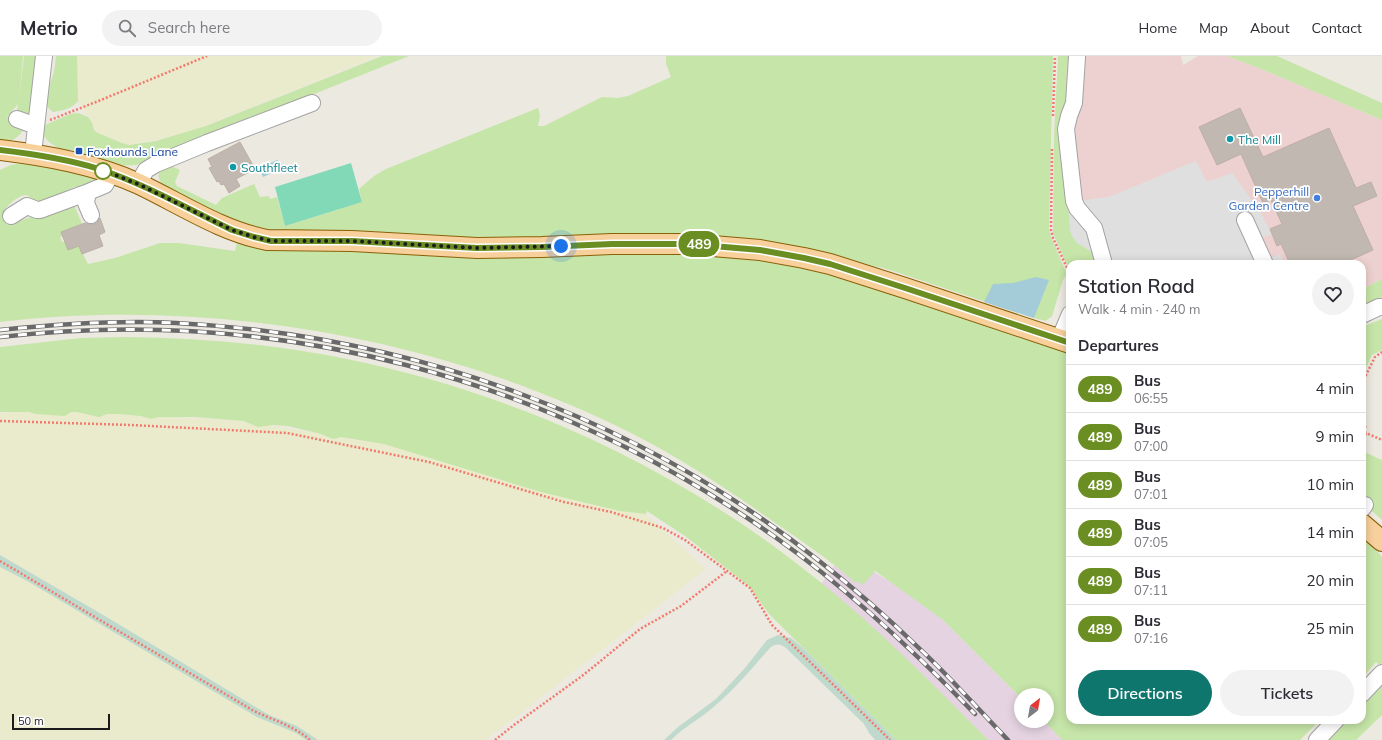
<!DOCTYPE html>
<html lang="en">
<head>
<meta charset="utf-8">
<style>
  :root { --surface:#fff; --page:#f2f2f3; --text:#2b2b33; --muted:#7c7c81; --line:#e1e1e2; --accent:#0f766e }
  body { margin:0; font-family:Mulish,sans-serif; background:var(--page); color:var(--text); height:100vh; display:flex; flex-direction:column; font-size:15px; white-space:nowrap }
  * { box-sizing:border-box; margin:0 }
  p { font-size:13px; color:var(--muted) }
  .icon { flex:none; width:22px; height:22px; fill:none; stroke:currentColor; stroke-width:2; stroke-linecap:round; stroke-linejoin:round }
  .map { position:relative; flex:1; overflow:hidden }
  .details { position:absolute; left:1066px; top:204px; width:300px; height:464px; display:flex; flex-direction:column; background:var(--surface); border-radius:12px; box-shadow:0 2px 10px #0003 }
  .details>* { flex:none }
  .badge { padding:0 8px; border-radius:13px; font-size:14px; line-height:26px }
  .needle { width:26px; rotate:31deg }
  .fabs { position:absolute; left:1014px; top:632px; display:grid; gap:8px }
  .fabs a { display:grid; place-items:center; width:40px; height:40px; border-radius:50%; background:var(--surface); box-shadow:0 2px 10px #0003; font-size:20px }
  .scale { position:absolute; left:12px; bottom:10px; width:98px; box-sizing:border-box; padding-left:4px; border:2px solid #1b1b1b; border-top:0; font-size:11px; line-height:14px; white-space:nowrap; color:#1b1b1b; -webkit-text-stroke:3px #fff; paint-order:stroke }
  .you { position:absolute; width:20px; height:20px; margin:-10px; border:3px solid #fff; border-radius:50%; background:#1a73e8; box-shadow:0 0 0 6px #1a73e833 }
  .map>.badge { position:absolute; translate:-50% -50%; box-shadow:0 0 0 2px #fff }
  h2 { padding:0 12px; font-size:15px; line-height:36px }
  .round { display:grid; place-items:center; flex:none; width:42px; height:42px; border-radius:21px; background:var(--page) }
  .overview { display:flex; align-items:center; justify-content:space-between; height:68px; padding:0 12px }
  h1 { font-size:19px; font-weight:600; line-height:30px }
  .action { display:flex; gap:8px; margin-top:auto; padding:8px 12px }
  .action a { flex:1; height:46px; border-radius:24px; background:var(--accent); color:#fff; font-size:16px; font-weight:600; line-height:46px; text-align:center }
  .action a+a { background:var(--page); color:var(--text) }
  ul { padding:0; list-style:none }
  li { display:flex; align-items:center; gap:12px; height:48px; padding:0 12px; border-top:1px solid var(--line) }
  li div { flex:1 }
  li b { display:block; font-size:15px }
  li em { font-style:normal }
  li .badge { min-width:44px; font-weight:700; text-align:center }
  header { display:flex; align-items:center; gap:24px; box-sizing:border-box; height:56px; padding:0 20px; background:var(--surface); border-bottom:1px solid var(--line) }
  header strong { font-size:19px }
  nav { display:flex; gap:22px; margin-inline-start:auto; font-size:14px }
  .search { width:280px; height:36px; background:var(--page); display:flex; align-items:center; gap:10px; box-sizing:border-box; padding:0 14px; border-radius:22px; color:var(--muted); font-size:15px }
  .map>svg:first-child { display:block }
  .commercial { fill:#edd1d0 }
  .industrial { fill:#e5d3e2 }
  .farmland { fill:#e9ebcc }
  .grass { fill:#c6e5a8 }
  .wetland { fill:#bfdacd }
  .pitch { fill:#82d9b7 }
  .parking { fill:#dfdfdf }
  .water { fill:#a3ccd8 }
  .building { fill:#c0b8b1; stroke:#bdafa4 }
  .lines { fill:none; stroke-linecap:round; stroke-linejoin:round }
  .minor-casing { stroke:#a2a2a2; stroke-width:18 }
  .major-casing { stroke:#8b6007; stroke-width:22 }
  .path { stroke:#f27a6c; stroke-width:2.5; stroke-dasharray:2 2; stroke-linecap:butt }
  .minor { stroke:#fff; stroke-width:16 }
  .major { stroke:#f7d09c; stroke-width:20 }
  .rail-casing { stroke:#696969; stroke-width:4.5 }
  .rail { stroke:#fff; stroke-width:3; stroke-dasharray:9; stroke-linecap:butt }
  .line-casing { stroke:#fff; stroke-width:9 }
  .line { stroke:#6b8e23; stroke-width:6 }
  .walk { stroke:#1b1b1b; stroke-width:4; stroke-dasharray:0 7.2 }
  .culture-dot { fill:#0f9aa8; stroke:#fff; stroke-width:1.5 }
  .transit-dot { fill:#1a4fb4; stroke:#fff; stroke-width:1.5 }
  .stop-dot { fill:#fff; stroke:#6b8e23; stroke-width:2 }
  .shop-dot { fill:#3f7fe0; stroke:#fff; stroke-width:1.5 }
  .labels { text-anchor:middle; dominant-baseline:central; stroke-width:3.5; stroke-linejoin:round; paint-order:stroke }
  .culture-label { font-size:12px; fill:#0d838f; stroke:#fff; text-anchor:start }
  .transit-label { font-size:12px; fill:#164399; stroke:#fff; text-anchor:start }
  .shop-label { font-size:12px; fill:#366cbe; stroke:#fff; text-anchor:end }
</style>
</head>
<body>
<header>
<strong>Metrio</strong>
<div class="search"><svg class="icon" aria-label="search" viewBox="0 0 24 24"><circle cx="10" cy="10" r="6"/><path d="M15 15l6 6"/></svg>Search here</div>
<nav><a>Home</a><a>Map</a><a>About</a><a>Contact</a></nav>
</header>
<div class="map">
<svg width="1382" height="684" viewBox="0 0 1382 684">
  <rect width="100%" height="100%" fill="#ece9e1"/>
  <path class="commercial" d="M 1072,0 L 1181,0 L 1183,9 L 1198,0 L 1227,0 L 1261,13 L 1382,64 L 1382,223 L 1362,233 L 1362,208 L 1099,208 L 1094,197 L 1077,187 L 1071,177 L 1064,105 L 1067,6 Z"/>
  <path class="industrial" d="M 843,497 L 905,535 L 943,564 L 1021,642 L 1021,665 L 1044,665 L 1062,684 L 929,684 L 804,552 Z"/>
  <path class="farmland" d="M 77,0 L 378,0 L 275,42 L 181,79 L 129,89 L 98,77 L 78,45 Z
    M 44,353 L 244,365 L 384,388 L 646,458 L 706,513 L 486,684 L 0,684 L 0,357 Z"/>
  <path class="grass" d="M 0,0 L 23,0 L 19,42 L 24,0 L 38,0 L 31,51 L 27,64 L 16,58 L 18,48 L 7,61 L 25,71 C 19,82 12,86 0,86 Z
    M 56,0 L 77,0 L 78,45 C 73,52 62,55 53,56 C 38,44 48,36 52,22 C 55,15 55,7 56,0 Z
    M 382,0 L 409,0 L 136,109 L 114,110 L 82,98 L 83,95 L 77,93 L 76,95 L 70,94 L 69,96 L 66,96 C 57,91 46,87 42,76 L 45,69 L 70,58 L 78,57 L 88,61 L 92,67 L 94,74 L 98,77 L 122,87 L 129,89 L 156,85 L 206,70 Z
    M 666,0 L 1053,0 L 1049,173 L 1051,181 L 1067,218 L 1063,224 L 1052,260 L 1046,265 L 1034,262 L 896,216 L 883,212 L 835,203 L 599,184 L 267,180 L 165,133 C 155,118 156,117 171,110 L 180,114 L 175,126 L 177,130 L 216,149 L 222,142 L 254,128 L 260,141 L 269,140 L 270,143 L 277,141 L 285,170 L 362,146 L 359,133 L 374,120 L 386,113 L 538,52 L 540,59 L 538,70 L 544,70 L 602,41 L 618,42 L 628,40 L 671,21 L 666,8 Z
    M 1058,0 L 1072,0 L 1067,6 L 1064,105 L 1071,177 L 1077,187 L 1094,197 L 1099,208 L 1070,208 L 1070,212 L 1065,205 L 1053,177 L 1054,79 Z
    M 1227,0 L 1277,0 L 1382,47 L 1382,64 L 1261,13 Z
    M 27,106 L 98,121 L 95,128 L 74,131 L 66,135 L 60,142 L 37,147 C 34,145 30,140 26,139 C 20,138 8,149 5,153 L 14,167 L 73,146 L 82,168 L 62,176 L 63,180 L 60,181 L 62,186 L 66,186 L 79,190 L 88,208 L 115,202 L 160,187 L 179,187 L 235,195 L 238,183 L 721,194 L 854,221 L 1070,297 L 1070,664 L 1320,664 L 1300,684 L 1062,684 L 1044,665 L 1047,665 L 1047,639 L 1021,639 L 1021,642 L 943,564 L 875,515 L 863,529 L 858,525 L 856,527 C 829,503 797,482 767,461 C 724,431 680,402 633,378 C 444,282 211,241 0,266 L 0,114 L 11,109 Z
    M 1382,223 L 1382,241 L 1362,249 L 1362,233 Z
    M 1382,263 L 1382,294 L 1372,299 L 1362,320 L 1362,271 Z
    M 126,281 C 200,282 274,288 347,303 C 509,336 665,406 796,507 C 865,559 927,622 988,684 L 896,684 L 769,558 L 749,530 L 685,480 L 647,455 L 646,458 L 620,455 L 541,436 L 384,388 L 341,381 L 333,383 L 321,378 L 288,370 L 273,369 L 258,371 L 244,365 L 195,361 L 159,361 L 151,363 L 141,360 L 118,358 L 107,358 L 99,361 L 77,356 L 71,356 L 65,360 L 36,358 L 29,356 L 0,356 L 0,291 L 81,282 Z
    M 1362,395 L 1382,404 L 1382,464 L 1363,447 L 1362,448 Z
    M 1362,477 L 1382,501 L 1382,607 L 1380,609 L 1376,606 L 1362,622 Z
    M 1382,628 L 1382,659 L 1356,684 L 1326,684 L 1345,664 L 1362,664 L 1362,646 Z"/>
  <path class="wetland" d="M 0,499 L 110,563 L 269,659 L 297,670 L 318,684 L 306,684 L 296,677 L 257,661 L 29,526 L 0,511 Z
    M 778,579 L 791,582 L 803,592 L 896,684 L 875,684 L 869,677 L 864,668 L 786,592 C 781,588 776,587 770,592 C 753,611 737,631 717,648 C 703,661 685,670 671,684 L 664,684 L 678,671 L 716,643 L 745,612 L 767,584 Z"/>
  <path class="pitch" d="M 351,107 L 362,146 L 285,170 L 275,131 Z"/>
  <path class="parking" d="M 1196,105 L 1207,126 L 1232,117 L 1260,156 L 1272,178 L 1262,182 L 1271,202 L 1280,198 L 1285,208 L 1099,208 L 1094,197 L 1077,187 L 1072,180 L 1070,174 L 1068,147 L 1111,140 Z"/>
  <path class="water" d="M 277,104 L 282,108 L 281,113 L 263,121 L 259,112 Z
    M 1036,221 L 1049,224 L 1034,262 L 984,246 L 993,228 L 1013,227 Z"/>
  <path class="building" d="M 1240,52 L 1263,101 L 1329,72 L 1356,132 L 1371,126 L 1377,140 L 1353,150 L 1373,194 L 1342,208 L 1300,208 L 1299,204 L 1290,208 L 1281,188 L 1277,190 L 1270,173 L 1282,168 L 1271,144 L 1263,147 L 1241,98 L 1217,109 L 1199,71 Z
    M 240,86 L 255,113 L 236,123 L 240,130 L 229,137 L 224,128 L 221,129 L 219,125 L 217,126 L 209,112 L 212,111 L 208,103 Z
    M 100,162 L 105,176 L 99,179 L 103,190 L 82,198 L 79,190 L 68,194 L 61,176 L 85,167 L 89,168 L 94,168 L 98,165 Z"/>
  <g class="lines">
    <g class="minor-casing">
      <path id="minor" d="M 1077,1 L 1074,47 L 1069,60 L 1066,73 L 1074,145 L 1077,152 L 1094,172 L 1104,208
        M 17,63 L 36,70
        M 33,98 L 44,0
        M 138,128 L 146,114 L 156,108 L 207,87 L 312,47
        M 91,159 L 86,147 L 87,141 L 86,137 L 105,129 L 111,118
        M 11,160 L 27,150 L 37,154 L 40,154 L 86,137
        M 1245,164 L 1265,208
        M 1362,259 L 1379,251 L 1382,251
        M 1059,284 L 1070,258
        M 1362,453 L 1365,449
        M 1362,638 L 1382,617
        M 1317,684 L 1336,664"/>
    </g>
    <g class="major-casing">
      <path id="major" d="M 0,94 C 48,100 95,108 139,128 C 181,148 221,175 267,184 L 352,185 L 477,192 L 542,191 L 612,188 L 689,188 L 760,194 L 804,202 L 830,208 L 905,232 L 1070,287
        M 1362,468 L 1382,485"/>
    </g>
    <path class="path" d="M 1053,60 L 1055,0
      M 50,64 L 101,44 L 207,0
      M 1052,93 L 1051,174 L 1053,182 L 1070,218
      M 1362,327 L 1375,301 L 1382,296
      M 0,365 L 131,369 L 287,377 L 429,406 L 530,436 L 564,446 L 611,456 L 663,472 L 685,484 L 750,532 L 772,569 L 890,684
      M 1362,378 L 1366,370
      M 1362,386 L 1366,377 L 1382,384
      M 0,505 L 254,655 C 273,664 294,670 310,684
      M 495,684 L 514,669 L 582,620 L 640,573 L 681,550 L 727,515"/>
    <use href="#minor" class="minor"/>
    <use href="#major" class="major"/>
    <g class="rail-casing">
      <path id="rail" d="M 0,274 C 59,268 117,264 176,267 C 409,279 635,360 818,504 C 854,532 888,562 921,594 C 951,622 979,654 1008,684
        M 0,281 C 275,249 549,321 775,481 C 847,532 913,594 975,658"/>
    </g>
    <use href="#rail" class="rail"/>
  </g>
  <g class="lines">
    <g class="line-casing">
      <path id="line" d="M 0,94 C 34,98 67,103 99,113 C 145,128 188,153 232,174 L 254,181 L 271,185 L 352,185 L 477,192 L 542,191 L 612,188 L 689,188 L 760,194 L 804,202 L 830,208 L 905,232 L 1070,287"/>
    </g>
    <use href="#line" class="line"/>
    <path class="walk" d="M 103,115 L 100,113 L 138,128 L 232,174 L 254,181 L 271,185 L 352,185 L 477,192 L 561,190"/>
  </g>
  <g class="culture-dot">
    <circle cx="1230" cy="83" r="4"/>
    <circle cx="233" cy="111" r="4"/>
  </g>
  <rect class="transit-dot" x="75" y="91" width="8" height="8" rx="2"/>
  <circle class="stop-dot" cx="103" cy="115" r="8"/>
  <circle class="shop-dot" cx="1317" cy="142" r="4"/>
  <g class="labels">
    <g class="culture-label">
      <text x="1238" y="83">The Mill</text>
      <text x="241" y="111">Southfleet</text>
    </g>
    <g class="transit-label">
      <text x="87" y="95">Foxhounds Lane</text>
    </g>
    <g class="shop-label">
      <text x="1309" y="135">Pepperhill<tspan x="1309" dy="14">Garden Centre</tspan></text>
    </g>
  </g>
</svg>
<div class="fabs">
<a><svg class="needle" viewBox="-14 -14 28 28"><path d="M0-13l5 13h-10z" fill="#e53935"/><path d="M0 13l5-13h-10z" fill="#7c7c81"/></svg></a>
</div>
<div class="scale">50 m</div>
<div class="you" style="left:561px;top:190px"></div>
<b class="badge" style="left:699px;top:188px;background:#6b8e23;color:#fff">489</b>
<section class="details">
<div class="overview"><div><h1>Station Road</h1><p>Walk · 4 min · 240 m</p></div><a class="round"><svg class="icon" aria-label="heart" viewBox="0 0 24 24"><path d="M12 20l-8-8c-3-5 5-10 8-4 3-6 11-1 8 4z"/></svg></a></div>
<h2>Departures</h2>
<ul>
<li><span class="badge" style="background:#6b8e23;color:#fff">489</span><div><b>Bus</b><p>06:55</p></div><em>4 min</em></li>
<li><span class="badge" style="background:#6b8e23;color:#fff">489</span><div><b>Bus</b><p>07:00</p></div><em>9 min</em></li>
<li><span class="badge" style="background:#6b8e23;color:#fff">489</span><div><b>Bus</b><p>07:01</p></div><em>10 min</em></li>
<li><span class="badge" style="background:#6b8e23;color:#fff">489</span><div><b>Bus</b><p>07:05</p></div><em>14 min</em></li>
<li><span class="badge" style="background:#6b8e23;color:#fff">489</span><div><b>Bus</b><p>07:11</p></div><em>20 min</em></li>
<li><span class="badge" style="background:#6b8e23;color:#fff">489</span><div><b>Bus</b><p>07:16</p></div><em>25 min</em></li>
</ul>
<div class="action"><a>Directions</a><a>Tickets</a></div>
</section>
</div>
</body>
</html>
